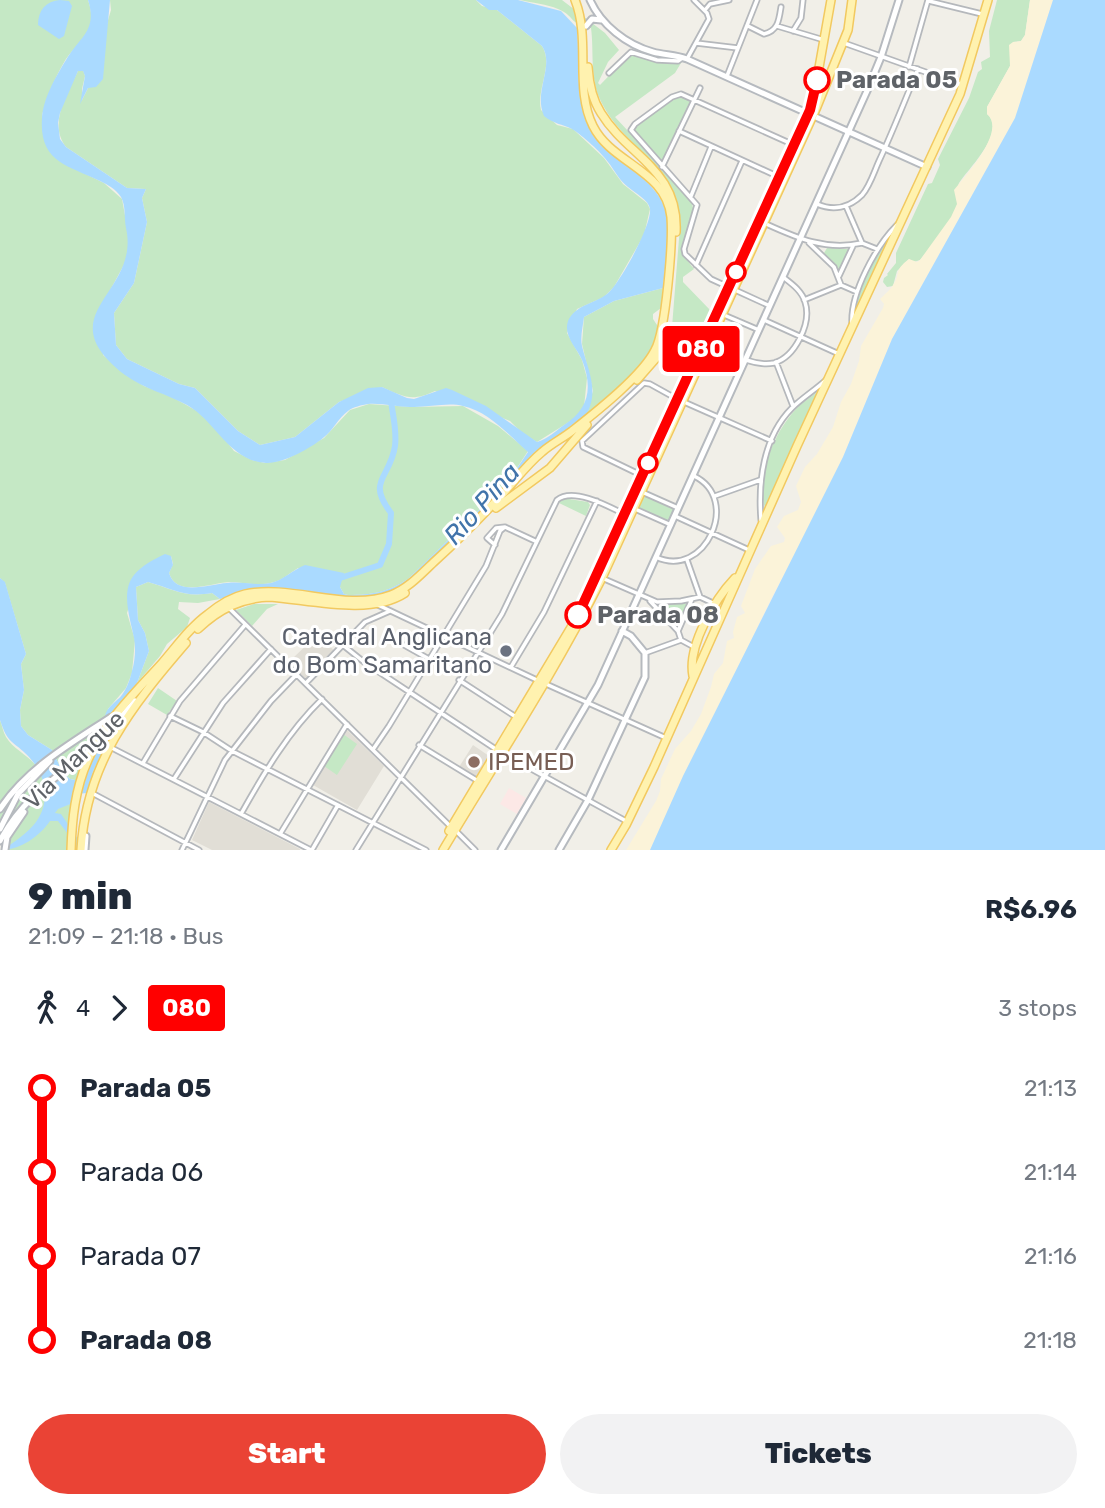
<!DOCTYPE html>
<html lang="en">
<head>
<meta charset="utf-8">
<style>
  :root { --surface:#fff; --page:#f2f2f3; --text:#1f2937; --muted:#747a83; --accent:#ea4335 }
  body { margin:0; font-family:Rubik,sans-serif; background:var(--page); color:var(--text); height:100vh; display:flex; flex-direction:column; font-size:26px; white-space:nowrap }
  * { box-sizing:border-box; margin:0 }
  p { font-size:23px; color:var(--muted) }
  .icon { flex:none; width:38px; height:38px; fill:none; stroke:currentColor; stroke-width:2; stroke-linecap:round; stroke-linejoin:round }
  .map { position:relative; height:850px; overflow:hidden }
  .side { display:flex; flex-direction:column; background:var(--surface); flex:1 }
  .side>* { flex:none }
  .badge { padding:0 14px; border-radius:5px; font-size:24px; line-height:46px }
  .map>.badge { position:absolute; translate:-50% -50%; box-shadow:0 0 0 4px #fff }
  .legs { display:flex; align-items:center; gap:10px; height:77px; padding:0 28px; font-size:23px }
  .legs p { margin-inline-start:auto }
  .summary { display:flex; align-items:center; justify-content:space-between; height:119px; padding:0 28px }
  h1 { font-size:38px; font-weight:800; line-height:52px }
  .action { display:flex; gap:14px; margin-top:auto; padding:14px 28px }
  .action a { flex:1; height:80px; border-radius:42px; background:var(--accent); color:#fff; font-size:28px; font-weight:800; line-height:80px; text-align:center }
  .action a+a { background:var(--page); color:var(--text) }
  ul { padding:0 28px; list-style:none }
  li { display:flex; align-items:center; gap:24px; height:84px; font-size:26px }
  li i { display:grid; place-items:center; width:10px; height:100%; margin:0 9px; background:currentColor }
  li i::after { content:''; width:18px; height:18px; margin:-9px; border:5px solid; border-radius:50%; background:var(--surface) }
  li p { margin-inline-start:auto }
  li:first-child i { background:linear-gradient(#0000 50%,currentColor 0) }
  li:last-child i { background:linear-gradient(currentColor 50%,#0000 0) }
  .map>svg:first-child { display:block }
  .education { fill:#e1ded6 }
  .medical { fill:#fce8e6 }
  .green { fill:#c5e8c5 }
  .sand { fill:#fbf3d9 }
  .water { fill:#aadaff }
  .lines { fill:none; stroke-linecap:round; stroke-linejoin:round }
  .river { stroke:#aadaff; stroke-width:6 }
  .street-casing { stroke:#b5b8bc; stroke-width:7 }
  .secondary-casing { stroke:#b6babf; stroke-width:9 }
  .primary-casing { stroke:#f2c960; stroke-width:10 }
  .street { stroke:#fff; stroke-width:3.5 }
  .secondary { stroke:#fff; stroke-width:5 }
  .primary { stroke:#fff2af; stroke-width:7 }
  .line-1-casing { stroke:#fff; stroke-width:16 }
  .line-1 { stroke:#f00; stroke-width:10 }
  .stop-1-dot { fill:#fff; stroke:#f00; stroke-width:3.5 }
  .worship-dot { fill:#6b7280; stroke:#fff; stroke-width:2.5 }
  .education-dot { fill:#8d6e63; stroke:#fff; stroke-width:2.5 }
  .labels { text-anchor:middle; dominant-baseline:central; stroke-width:6; stroke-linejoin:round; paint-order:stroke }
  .stop-label { font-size:24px; font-weight:bold; fill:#5f6368; stroke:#fff; text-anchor:start }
  .worship-label { font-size:24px; fill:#5b616d; stroke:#fff; text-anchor:end }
  .street-label { font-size:24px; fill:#5f6368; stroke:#fff }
  .education-label { font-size:24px; fill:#785e54; stroke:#fff; text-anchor:start }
  .water-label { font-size:26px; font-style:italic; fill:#4174aa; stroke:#fff }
</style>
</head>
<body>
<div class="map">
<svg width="1105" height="850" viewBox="0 0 1105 850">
  <rect width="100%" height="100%" fill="#f1efe8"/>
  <path class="education" d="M 317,635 L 337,653 L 308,681 L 295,668 L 299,664 L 293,658 Z
    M 346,729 L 384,766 L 357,810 L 313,785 Z
    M 473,745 L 489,756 L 475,778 L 459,767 Z
    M 209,802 L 300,849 L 300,850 L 212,850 L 192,840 Z"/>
  <path class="medical" d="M 509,788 L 526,798 L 517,814 L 500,804 Z"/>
  <path class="green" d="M 0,0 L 88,0 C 91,9 93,19 90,28 C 86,40 73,48 66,59 C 55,77 48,95 42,115 L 65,164 L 104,183 L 122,199 L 129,237 L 129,250 L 126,261 L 107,296 L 103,355 L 126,375 L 144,386 L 172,397 L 197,411 L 218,430 L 234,451 L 252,460 L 265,463 L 285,460 L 324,438 L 350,410 L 369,404 L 411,407 L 463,406 L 498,426 L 528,451 L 507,483 L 408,579 C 388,592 372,595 348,595 L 344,594 L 340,587 L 298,568 C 290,573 282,580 274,582 C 259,587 244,582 229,582 C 210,583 177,598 169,573 L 173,564 L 171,556 L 141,569 L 127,613 L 135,640 L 132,673 L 126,688 L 108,709 L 98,759 L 89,778 L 85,782 L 70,779 L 63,773 L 52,750 L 28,735 L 21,726 L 20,710 L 24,690 L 21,664 L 26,654 L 5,583 L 0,578 Z
    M 110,0 L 476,0 L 482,6 L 497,10 L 542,46 C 554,65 536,89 541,110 L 557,125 L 573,129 L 604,158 L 623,184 L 647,203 L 650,209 L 644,235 L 614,287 L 604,297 L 577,309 L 567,333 L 582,360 L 587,378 L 584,407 L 577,417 L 537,442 L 522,433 L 510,421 L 435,391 C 412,402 404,397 382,387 L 339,402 L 295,437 L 260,445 L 238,431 L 195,388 L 179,384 L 127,359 L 116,345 L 114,313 L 134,283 L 147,222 L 142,198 L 146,189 L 127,188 L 66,147 C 48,124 67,94 78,71 L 83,70 L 85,76 L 82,89 L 82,100 L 88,88 L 111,10 Z
    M 520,0 L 562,0 L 605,33 L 619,50 L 608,62 L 598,83 L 600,85 L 631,53 L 660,62 L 681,63 L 675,73 L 615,117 L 656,161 L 633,131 L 632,128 L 675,97 L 681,96 L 691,102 L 661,163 C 669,173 692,196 693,208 C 696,238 668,238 694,269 L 683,277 L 683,282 L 711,311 L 698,336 C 684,340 678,354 665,359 L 672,327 L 680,226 C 676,160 621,149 599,97 C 590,76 594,50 591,28 C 570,25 574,15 558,9 C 547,4 532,3 520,0 Z
    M 997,0 L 1030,0 L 1025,35 L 1021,41 L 1013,42 L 1010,66 L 987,107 L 987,114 C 1008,131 967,170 959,183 C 956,189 958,199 957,205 C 951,225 933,244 920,260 L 914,262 L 909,259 L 897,271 L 893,286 L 887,287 L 883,282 L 884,278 L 888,275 L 887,274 L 896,263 L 896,253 L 928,184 L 932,183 L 940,165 L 938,159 L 969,98 L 978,72 L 982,69 L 981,62 L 990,57 L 989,31 Z
    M 890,235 L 891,236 L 855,311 C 853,293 877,250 890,235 Z
    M 827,248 L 849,249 L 841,270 L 837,270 L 824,253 Z
    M 663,288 L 661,308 L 653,314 L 653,319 L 659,328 C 655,367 611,394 584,418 L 593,391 L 582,344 L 584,317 L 614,301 Z
    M 817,392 L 817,394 L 765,508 C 755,478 774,433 795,410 C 801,403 810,398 817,392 Z
    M 642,495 L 645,495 L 674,508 L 670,520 L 667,521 L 638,508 Z
    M 563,498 L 588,502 L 590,505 L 586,516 L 559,503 Z
    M 148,582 C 173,589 184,598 212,593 L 220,599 L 198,603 L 179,602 L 178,609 L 190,618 L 187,627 L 167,644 L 160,656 L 137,683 L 149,651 L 145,633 L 138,620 L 136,587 Z
    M 685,603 L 687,605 L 680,623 L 677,625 L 663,610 L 664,605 Z
    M 254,604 L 278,604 L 267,609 L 252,626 L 236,610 Z
    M 158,688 L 177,701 L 167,715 L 148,704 Z
    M 0,720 C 2,725 3,732 6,737 C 16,754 40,758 43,782 L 0,833 Z
    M 343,734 L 357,744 L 337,775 L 324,766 Z
    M 44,790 L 48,811 L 72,803 L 68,850 L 6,850 C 7,826 30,807 44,790 Z"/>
  <path class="sand" d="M 1030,0 L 1053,0 L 1015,118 L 892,339 L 843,457 L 812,523 L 772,597 L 654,842 L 650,850 L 626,850 L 656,801 L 660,791 L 661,779 L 675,749 L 691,731 L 701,714 L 711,687 L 714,674 L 723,663 L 727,641 L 734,638 L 733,632 L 737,617 L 745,613 L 741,606 L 755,569 L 771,546 L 784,542 L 785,538 L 777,527 L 784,516 L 798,510 L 801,502 L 796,486 L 805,467 L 817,454 L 833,427 L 841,402 L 851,384 L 859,361 L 861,346 L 883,308 L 884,304 L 880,299 C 884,295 891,289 893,285 C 901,274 893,271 909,259 L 917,262 L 920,260 L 951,217 L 957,204 L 954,190 C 965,176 1007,131 987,114 L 987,107 L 1010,66 L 1009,45 L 1013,42 L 1021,41 L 1025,35 Z"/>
  <path class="water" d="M 60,0 L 69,1 L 72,6 L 64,36 L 59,39 L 38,25 C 38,10 46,1 60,0 Z
    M 88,0 L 110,0 L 103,79 L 96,87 L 88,88 L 80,104 L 85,76 L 83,71 L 78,71 L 60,113 L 58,123 L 60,139 L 66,147 L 127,188 L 146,189 L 142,198 L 147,222 L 134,283 L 114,313 L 116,345 L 127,359 L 179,384 L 195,388 L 238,431 L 260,445 L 295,437 L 339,402 L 368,388 L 382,387 L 407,398 L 414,399 L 446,388 L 452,390 L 486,406 L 537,442 C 547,439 556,431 564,425 C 589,409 593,388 582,360 C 577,348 563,336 568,321 C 575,305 594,304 607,294 C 619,285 652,225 650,209 C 649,200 635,193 628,187 C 619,180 615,171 608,162 C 602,153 582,135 572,129 C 562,124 554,124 544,116 C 533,91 555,66 542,46 L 497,10 L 489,10 L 476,0 L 518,0 L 561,11 L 577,28 C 580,62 574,102 592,133 C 601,148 617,158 631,169 C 682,206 668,232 663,288 L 614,301 L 584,317 C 583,326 580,337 582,346 C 588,371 601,393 584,418 L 530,458 L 508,486 L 418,576 L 400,589 L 379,597 L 348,598 L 271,588 L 253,590 L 220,599 L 212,593 C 184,598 174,589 148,582 L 136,587 L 138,620 L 145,633 L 149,651 L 137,683 L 127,700 L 127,714 L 98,762 L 88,787 L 73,803 L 58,809 L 55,813 L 61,814 L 78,839 L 78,850 L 74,850 L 74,842 L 58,821 L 50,821 C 40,836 20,850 2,850 C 13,843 28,833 36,822 C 51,802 46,775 29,757 C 13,740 8,745 0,720 L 0,578 L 5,582 L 26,654 L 21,664 L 24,690 L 20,710 L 21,726 L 28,735 L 52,750 L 63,773 L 70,779 L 84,782 C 105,765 97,738 105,716 C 107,708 112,705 117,700 C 125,694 130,680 132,671 C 135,661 136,648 134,638 C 131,621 120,592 134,575 C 141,566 154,559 165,554 L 171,556 L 173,565 L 169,573 C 176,597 209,584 227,583 C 242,581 256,586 271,583 C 283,580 293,570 305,565 L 344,573 L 340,587 L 344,594 L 348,595 C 372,595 388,592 408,579 L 507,483 L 528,452 C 510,436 488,411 463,406 C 447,402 427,408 410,407 C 396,407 382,403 368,404 C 362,405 353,407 348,411 C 338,418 333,431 323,438 C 311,448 282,464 266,463 C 229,461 216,421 187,405 C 167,394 144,389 125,375 C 45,313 141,295 126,228 C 124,218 126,206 121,197 C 116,189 108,185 100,181 C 67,165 39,162 42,118 C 43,99 56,76 66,60 C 79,37 98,31 88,0 Z
    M 1053,0 L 1105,0 L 1105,850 L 650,850 L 683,776 L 843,457 L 892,339 L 1015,118 Z"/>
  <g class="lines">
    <path class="river" d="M 337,579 L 380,565 L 389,544 L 391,513 C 366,480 390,479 395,446 C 397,430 393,417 391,401
      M 77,791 L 86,790 L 88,775 L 106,737"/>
    <g class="street-casing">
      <path id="street" d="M 929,1 L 982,14
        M 705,10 L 710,4 L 729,0
        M 748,26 L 764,34 C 778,31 779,20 781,7
        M 777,26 L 824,40
        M 793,31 L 801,18 L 803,0
        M 696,43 L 738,48
        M 844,43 L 962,85
        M 687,59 L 709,19 L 707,13 L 694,0
        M 909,67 L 928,0
        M 609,73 L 631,52 L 657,60 L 678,61 L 682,58
        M 727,76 L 757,0
        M 679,131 L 779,177
        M 662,167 L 700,88
        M 691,196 L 711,147
        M 817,204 C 833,211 849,208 862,195 C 870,186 874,172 879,161 C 893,131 905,100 918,69
        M 846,206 L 862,243 L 877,249
        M 764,223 C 797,238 825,251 862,243
        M 809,243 L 834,267 L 841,285
        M 696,265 L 742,161
        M 839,276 L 853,246
        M 841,285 L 857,292
        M 804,300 L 841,285
        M 770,306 L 711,279 L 685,254 L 684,249 L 697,205 L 631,130 L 635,124 L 672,97 L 681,94 L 794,145
        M 724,315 L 759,330
        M 764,320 L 839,354
        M 852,324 C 850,293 876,246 897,225
        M 746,360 C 755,363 764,365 774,363 C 795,357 812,323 805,302 C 802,291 792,284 783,277
        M 776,362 L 793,406
        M 684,402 L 772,441
        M 643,476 L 583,447 L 582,441 L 644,383 L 650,384 L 677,399
        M 642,492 L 678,508
        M 715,496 L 760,480
        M 635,509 L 671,525
        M 675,516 L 749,550
        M 761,520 C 758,482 763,437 792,408 C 802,398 815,390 826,380
        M 495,545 L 487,538 L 496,528 L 505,527
        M 656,557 C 705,580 742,499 694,476
        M 687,560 L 700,597
        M 602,578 L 657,602 L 681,601 L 700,597 L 715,604
        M 650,601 L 678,631 L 681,640 L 694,647
        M 378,605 L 539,681
        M 229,608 L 450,826
        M 678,631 L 692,599
        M 404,645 L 429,659
        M 344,646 L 364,662 L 497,750
        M 645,653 L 681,640
        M 511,667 L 544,612 L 597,501
        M 459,680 L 516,717
        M 306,683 L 365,622 L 390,611
        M 546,684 L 666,738
        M 170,716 L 203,732 L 232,751 L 426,850
        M 419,745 L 478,781
        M 110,747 L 311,850
        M 374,748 L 389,726 L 486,566 L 500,531 L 505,527 L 535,541
        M 504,754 L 626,821
        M 143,763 L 180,701 L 245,625
        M 174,779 L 223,703 L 271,649
        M 92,793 L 199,850
        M 241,814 C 264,773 288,732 322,699
        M 455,830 L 475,850
        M 280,834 L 347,724
        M 182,850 L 225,760 L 271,701 L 297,674
        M 312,850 L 338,805
        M 356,850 L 502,614 L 557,500 C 573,487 608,506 624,514"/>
    </g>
    <g class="secondary-casing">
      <path id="secondary" d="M 590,0 C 601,25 627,45 653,52 C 664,55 676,55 687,59 L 927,167
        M 586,26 L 592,19 L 601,20
        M 100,741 L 135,701
        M 0,809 C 27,768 70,744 111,717
        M 0,829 L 18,794 L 50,761
        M 0,841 C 21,799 58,776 93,748
        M 5,850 L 7,837 L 24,812
        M 85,850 L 86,836
        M 501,850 L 598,685 L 867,91 L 881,57 L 899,0
        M 559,850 L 588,800 L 645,677 L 645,653 L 631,636 L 622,631"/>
    </g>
    <g class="primary-casing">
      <path id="primary" d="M 588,67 C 589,83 592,99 601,113 C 628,157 679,169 676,232
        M 742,259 L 812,107 L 831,0
        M 637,380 L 658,356 L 665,338
        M 496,508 L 550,468 L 587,425
        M 198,629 C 219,609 241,598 270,597 C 310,600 370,616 405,593
        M 693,676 C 687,646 715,599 735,578
        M 449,831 L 579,614 L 733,279
        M 71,850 C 72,819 75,789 88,760 C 104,722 134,694 162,663 C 176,647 190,627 208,614 C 219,605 232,597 245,594 C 293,584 345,612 391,595 C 409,588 422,573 435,561 C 456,542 476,522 496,501 C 512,485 525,466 542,452 C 551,444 563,438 572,431 C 596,412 642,376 655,350 C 666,330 673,241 671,217 C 666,170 612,164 593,126 C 574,88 591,40 575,0
        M 81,850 C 86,763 131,707 186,643
        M 443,850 C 497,760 555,672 602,578 L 816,109 L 848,30 L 852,0
        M 611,850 L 626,825 L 654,767 L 797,446 L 960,94 L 988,0"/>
    </g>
    <use href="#street" class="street"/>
    <use href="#secondary" class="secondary"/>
    <use href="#primary" class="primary"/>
  </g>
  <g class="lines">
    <g class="line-1-casing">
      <path id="line-1" d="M 578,615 L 810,110 L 817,80"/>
    </g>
    <use href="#line-1" class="line-1"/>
  </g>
  <g class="stop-1-dot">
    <circle cx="817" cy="80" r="12"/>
    <circle cx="736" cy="272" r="9"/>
    <circle cx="648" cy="463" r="9"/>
    <circle cx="578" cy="615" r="12"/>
  </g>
  <circle class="worship-dot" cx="506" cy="651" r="7"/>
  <circle class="education-dot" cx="474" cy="762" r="7"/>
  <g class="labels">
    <g class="stop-label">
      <text x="836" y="80">Parada 05</text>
      <text x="597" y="615">Parada 08</text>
    </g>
    <g class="worship-label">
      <text x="492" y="637">Catedral Anglicana<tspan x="492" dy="28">do Bom Samaritano</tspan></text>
    </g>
    <g class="street-label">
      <text transform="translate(74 760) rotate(-44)">Via Mangue</text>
    </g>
    <g class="education-label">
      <text x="488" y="762">IPEMED</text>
    </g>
    <g class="water-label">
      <text transform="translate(482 504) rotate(-48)">Rio Pina</text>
    </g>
  </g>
</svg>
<b class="badge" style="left:701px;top:349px;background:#f00;color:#fff">080</b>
</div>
<section class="side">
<div class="summary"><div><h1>9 min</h1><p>21:09 – 21:18 · Bus</p></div><b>R$6.96</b></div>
<div class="legs"><svg class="icon" aria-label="walk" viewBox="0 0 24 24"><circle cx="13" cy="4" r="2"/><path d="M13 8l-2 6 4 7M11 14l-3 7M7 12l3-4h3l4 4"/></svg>4<svg class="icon" aria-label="forward" viewBox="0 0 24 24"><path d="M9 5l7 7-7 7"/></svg><b class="badge" style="background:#f00;color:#fff">080</b><p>3 stops</p></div>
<ul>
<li><i style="color:#f00"></i><b>Parada 05</b><p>21:13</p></li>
<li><i style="color:#f00"></i><span>Parada 06</span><p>21:14</p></li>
<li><i style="color:#f00"></i><span>Parada 07</span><p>21:16</p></li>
<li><i style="color:#f00"></i><b>Parada 08</b><p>21:18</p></li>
</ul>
<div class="action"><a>Start</a><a>Tickets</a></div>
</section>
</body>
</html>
